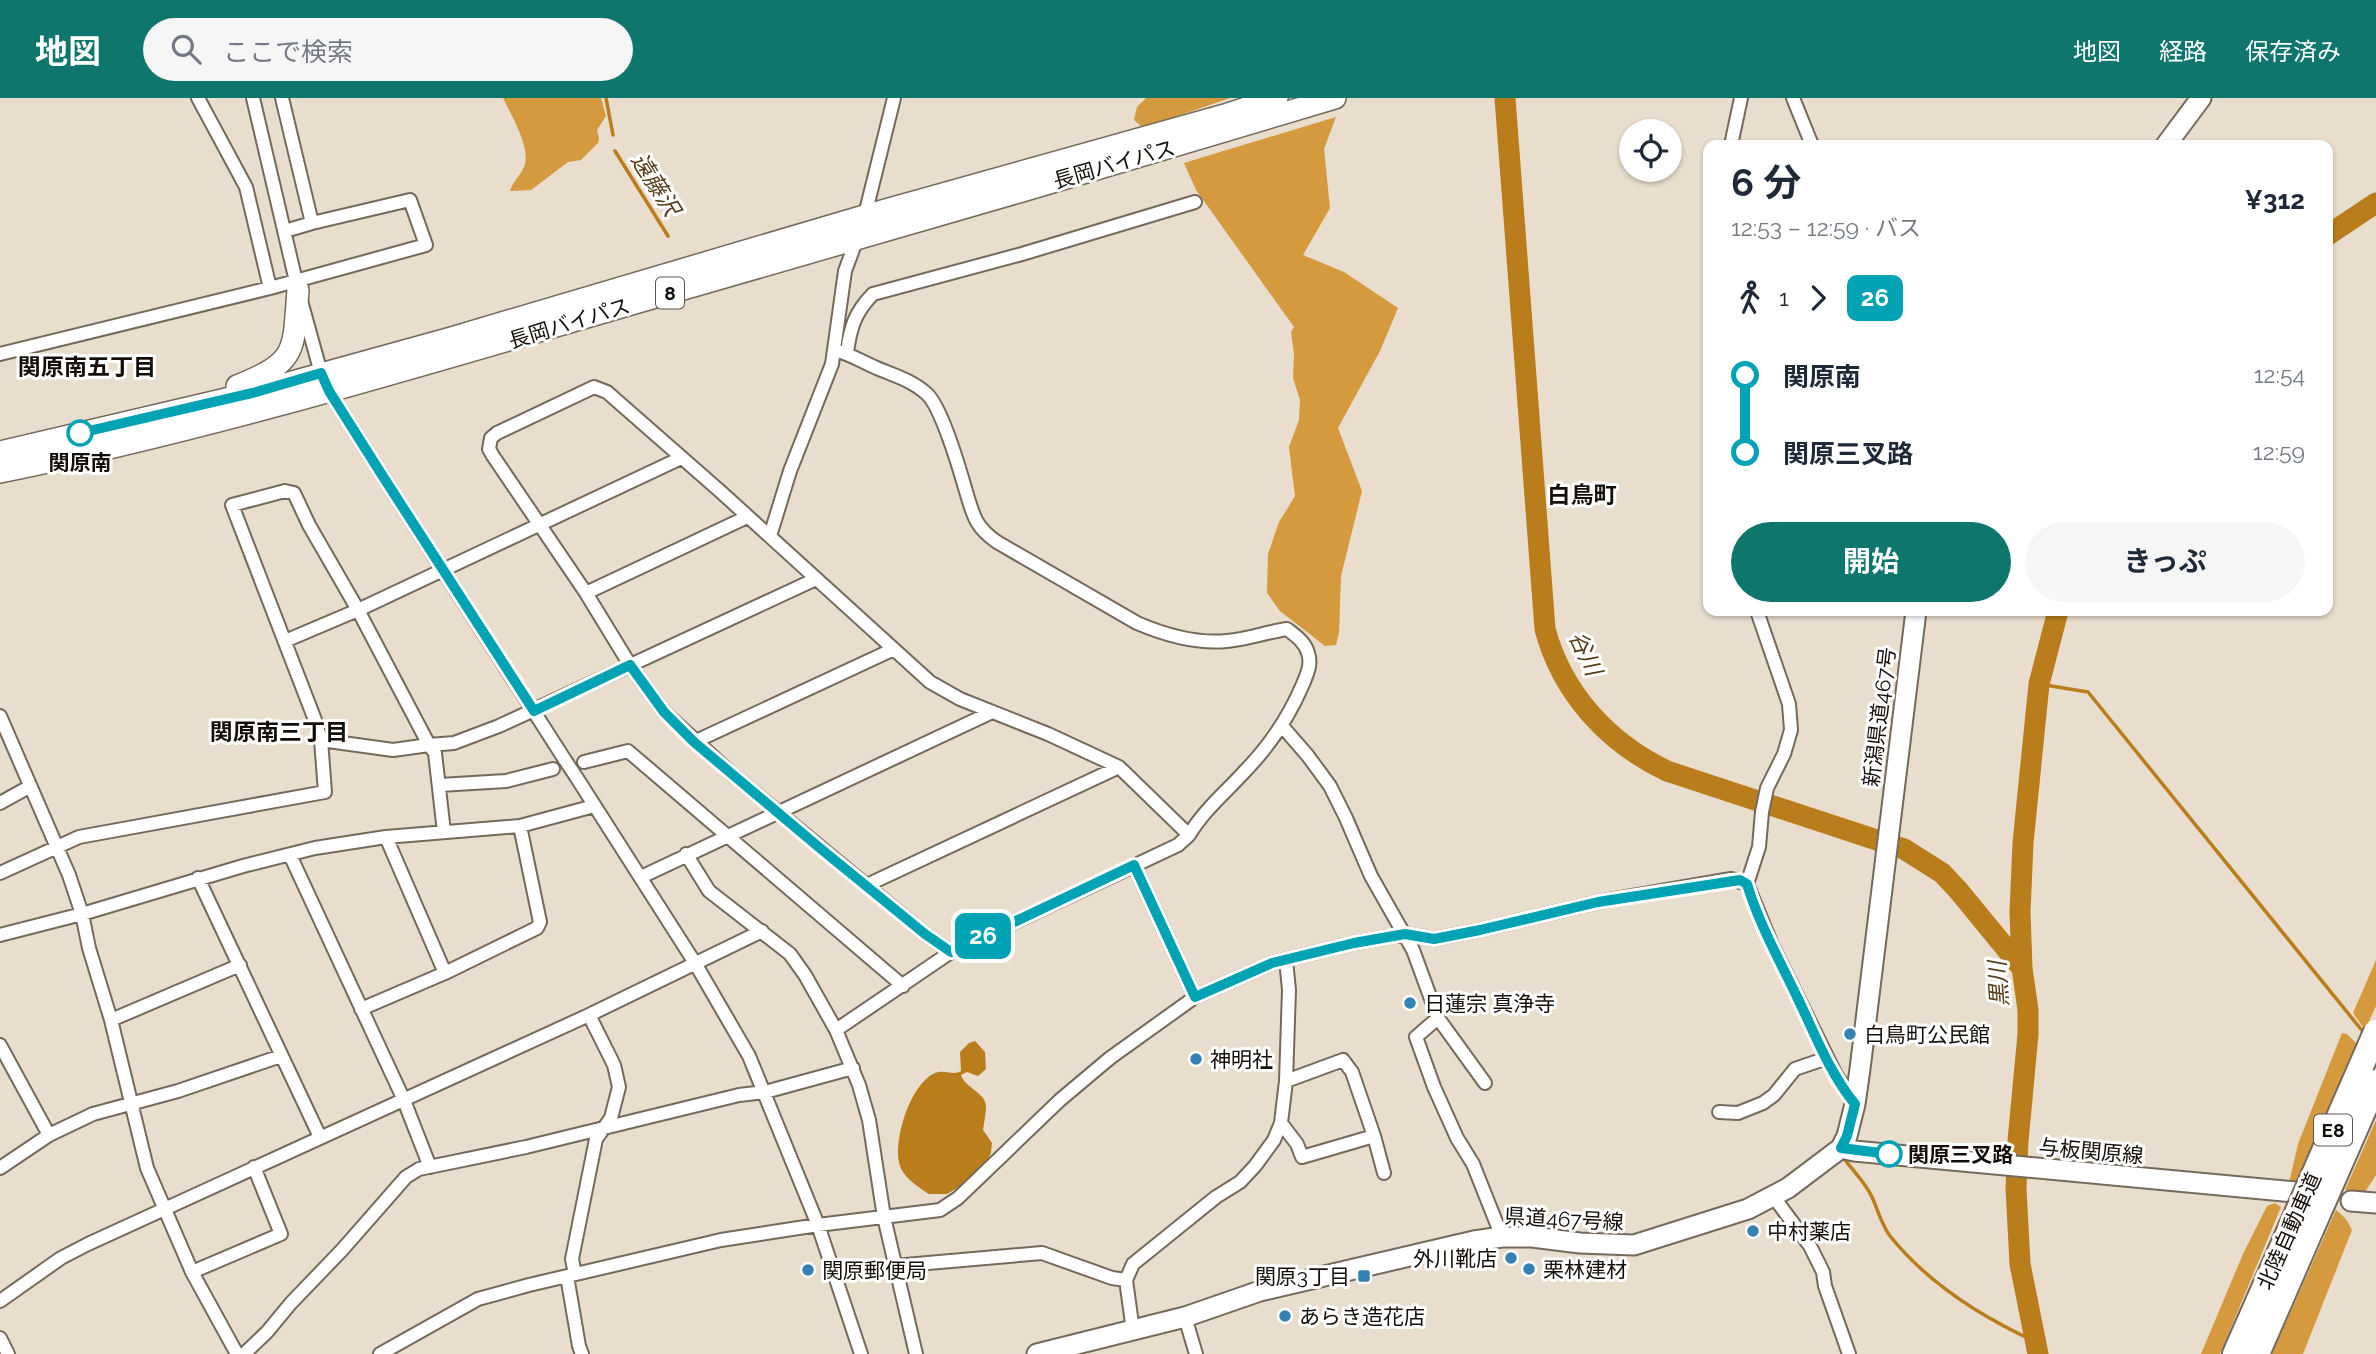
<!DOCTYPE html>
<html lang="ja">
<head>
<meta charset="utf-8">
<style>
  :root { --surface:#fff; --page:#f6f6f7; --text:#1f2937; --muted:#747a83; --accent:#0f766e }
  body { margin:0; font-family:Raleway,"Noto Sans JP",sans-serif; background:var(--page); color:var(--text); height:100vh; display:flex; flex-direction:column; font-size:26px; white-space:nowrap }
  * { box-sizing:border-box; margin:0 }
  p { font-size:23px; color:var(--muted) }
  .icon { flex:none; width:38px; height:38px; fill:none; stroke:currentColor; stroke-width:2; stroke-linecap:round; stroke-linejoin:round }
  .map { position:relative; flex:1; overflow:hidden }
  .side { position:absolute; left:1703px; top:42px; width:630px; height:476px; display:flex; flex-direction:column; background:var(--surface); border-radius:14px; box-shadow:0 2px 5px #0004 }
  .side>* { flex:none }
  .badge { padding:0 14px; border-radius:10px; font-size:24px; line-height:46px }
  .fabs { position:absolute; left:1619px; top:21px; display:grid; gap:14px }
  .fabs a { display:grid; place-items:center; width:63px; height:63px; border-radius:50%; background:var(--surface); box-shadow:0 2px 5px #0004; font-size:35px }
  .map>.badge { position:absolute; translate:-50% -50%; box-shadow:0 0 0 4px #fff }
  .legs { display:flex; align-items:center; gap:10px; height:77px; padding:0 28px; font-size:23px }
  .legs p { margin-inline-start:auto }
  .summary { display:flex; align-items:center; justify-content:space-between; height:119px; padding:0 28px }
  h1 { font-size:38px; font-weight:700; line-height:52px }
  .primary-button { display:flex; gap:14px; margin-top:auto; padding:14px 28px }
  .primary-button a { flex:1; height:80px; border-radius:42px; background:var(--accent); color:#fff; font-size:28px; font-weight:700; line-height:80px; text-align:center }
  .primary-button a+a { background:var(--page); color:var(--text) }
  ul { padding:0 28px; list-style:none }
  li { display:flex; align-items:center; gap:24px; height:77px; font-size:26px }
  li i { display:grid; place-items:center; width:10px; height:100%; margin:0 9px; background:currentColor }
  li i::after { content:''; width:18px; height:18px; margin:-9px; border:5px solid; border-radius:50%; background:var(--surface) }
  li p { margin-inline-start:auto }
  li:first-child i { background:linear-gradient(#0000 50%,currentColor 0) }
  li:last-child i { background:linear-gradient(currentColor 50%,#0000 0) }
  header { display:flex; align-items:center; gap:42px; box-sizing:border-box; height:98px; padding:0 35px; background:var(--accent); color:#fff }
  header strong { font-size:33px }
  nav { display:flex; gap:38px; margin-inline-start:auto; font-size:24px }
  .search { width:490px; height:63px; background:var(--page); display:flex; align-items:center; gap:18px; box-sizing:border-box; padding:0 24px; border-radius:38px; color:var(--muted); font-size:26px }
  .map>svg:first-child { display:block }
  .forest { fill:#d5993e }
  .water { fill:#b97e1b }
  .lines { fill:none; stroke-linecap:round; stroke-linejoin:round }
  .stream { stroke:#b97e1b; stroke-width:3.5 }
  .river { stroke:#b97e1b; stroke-width:21 }
  .minor-casing { stroke:#74695b; stroke-width:16 }
  .secondary-casing { stroke:#74695b; stroke-width:23 }
  .trunk-casing { stroke:#74695b; stroke-width:24 }
  .motorway-casing { stroke:#74695b; stroke-width:28 }
  .minor { stroke:#fff; stroke-width:12 }
  .secondary { stroke:#fff; stroke-width:19 }
  .trunk { stroke:#fff; stroke-width:21 }
  .motorway { stroke:#fff; stroke-width:24 }
  .minor-bridge-casing { stroke:#74695b; stroke-width:16; stroke-linecap:butt }
  .motorway-bridge-casing { stroke:#74695b; stroke-width:28; stroke-linecap:butt }
  .minor-bridge { stroke:#fff; stroke-width:12 }
  .motorway-bridge { stroke:#fff; stroke-width:24 }
  .line-1-casing { stroke:#fff; stroke-width:16 }
  .line-1 { stroke:#00a3b4; stroke-width:10 }
  .stop-1-dot { fill:#fff; stroke:#00a3b4; stroke-width:3.5 }
  .poi-dot { fill:#3481b3; stroke:#fff; stroke-width:2.5 }
  .labels { text-anchor:middle; dominant-baseline:central; stroke-width:6; stroke-linejoin:round; paint-order:stroke }
  .shield { fill:#fff; stroke:#5a5653; stroke-width:2 }
  .shield-label { font-size:19px; font-weight:bold; fill:#130e09 }
  .street-label { font-size:21px; fill:#130e09; stroke:#fff }
  .stop-label { font-size:21px; font-weight:bold; fill:#130e09; stroke:#fff }
  .poi-label { font-size:21px; fill:#130e09; stroke:#fff; text-anchor:start }
  .water-label { font-size:23px; font-style:italic; fill:#563c17; stroke:#fff }
  .neighbourhood-label { font-size:23px; font-weight:bold; fill:#130e09; stroke:#fff }
</style>
</head>
<body>
<header>
<strong>地図</strong>
<div class="search"><svg class="icon" aria-label="search" viewBox="0 0 24 24"><circle cx="10" cy="10" r="6"/><path d="M15 15l6 6"/></svg>ここで検索</div>
<nav><a>地図</a><a>経路</a><a>保存済み</a></nav>
</header>
<div class="map">
<svg width="2376" height="1256" viewBox="0 0 2376 1256">
  <rect width="100%" height="100%" fill="#e9ddcd"/>
  <path class="forest" d="M 503,0 L 601,0 L 606,18 L 597,32 L 599,40 L 598,45 L 581,62 L 568,64 L 531,92 L 510,93 C 513,83 520,78 524,69 C 532,51 511,17 503,0 Z
    M 1146,0 L 1230,0 L 1143,30 L 1134,22 L 1137,9 Z
    M 1336,19 L 1324,51 L 1330,110 L 1303,157 L 1344,174 L 1398,210 L 1380,253 L 1338,330 L 1362,393 L 1341,478 L 1339,535 L 1336,547 L 1325,548 L 1280,513 L 1267,495 L 1268,456 L 1279,424 L 1295,398 L 1289,349 L 1299,322 L 1300,302 L 1293,280 L 1294,256 L 1291,234 L 1294,229 L 1196,92 L 1184,65 Z
    M 2376,862 L 2376,908 L 2365,932 L 2353,915 Z
    M 2342,935 L 2347,936 L 2359,948 L 2296,1087 L 2289,1085 L 2298,1046 Z
    M 2376,1022 L 2376,1077 L 2365,1094 L 2356,1096 L 2345,1092 Z
    M 2275,1105 L 2281,1109 L 2220,1256 L 2201,1256 L 2243,1156 L 2267,1108 Z
    M 2336,1112 L 2346,1121 L 2352,1132 L 2303,1256 L 2272,1256 Z"/>
  <path class="water" d="M 975,943 L 985,954 L 986,971 L 978,978 L 967,974 L 961,977 C 965,990 985,994 986,1008 C 986,1016 984,1024 983,1032 L 992,1045 L 991,1055 L 987,1063 L 959,1089 L 947,1096 L 929,1096 C 918,1089 901,1078 899,1064 C 894,1040 910,986 935,975 C 944,971 953,978 961,973 L 960,954 L 969,945 Z"/>
  <g class="lines">
    <path class="stream" d="M 606,0 L 613,37
      M 615,53 L 668,138
      M 2039,586 L 2088,594 L 2364,935
      M 1843,1059 C 1852,1072 1865,1084 1872,1099 C 1878,1112 1881,1126 1890,1138 C 1927,1184 1982,1219 2034,1243"/>
    <path class="river" d="M 1505,0 L 1545,531 C 1562,595 1608,645 1667,673 L 1904,751 L 1942,775 L 1958,792 L 2022,870
      M 2328,137 L 2376,105
      M 2038,1256 L 2020,1166 L 2016,1090 L 2018,1043 L 2028,936 L 2028,912 L 2022,870 L 2020,814 L 2023,745 L 2039,586 L 2058,513"/>
    <g class="minor-casing">
      <path id="minor" d="M 198,0 L 246,89 L 270,190
        M 253,0 L 298,192 L 321,275 L 329,293 L 382,377 L 565,662
        M 282,0 L 312,125 L 285,133
        M 1793,0 L 1812,47
        M 1731,47 L 1741,0
        M 864,121 L 894,0
        M 834,252 C 851,256 864,265 879,271 C 896,278 913,283 927,296 C 941,309 959,369 965,390 C 973,416 974,428 997,444 L 1137,525 C 1165,537 1196,546 1227,543 C 1248,541 1267,534 1287,531 C 1296,538 1305,544 1308,555 C 1312,566 1307,576 1303,586 C 1289,619 1271,646 1246,672 C 1226,694 1204,712 1189,737
        M 847,255 C 850,230 855,214 873,196 L 1022,156 L 1195,104
        M 0,256 L 270,190 L 426,147 L 410,102 L 312,125
        M 594,289 L 607,294 L 721,394 L 930,584 L 960,601 L 1048,636 L 1119,669 L 1189,737 L 1178,747 L 951,854 L 925,836 L 732,676 L 664,614 L 630,567 L 586,495 L 493,358 L 489,351 L 491,340 L 497,335 Z
        M 770,438 L 790,373 L 832,266 L 845,173 L 858,138
        M 586,495 L 747,419
        M 1757,513 L 1789,606 L 1791,632 L 1784,656 L 1767,690 L 1762,714 L 1759,749 L 1747,786 L 1772,847 L 1836,977 L 1855,1006
        M 285,543 L 358,512 L 681,360
        M 0,618 L 69,777 L 82,816 L 89,850 L 111,922 L 147,1070 L 192,1174 L 237,1256
        M 1282,628 L 1308,658 L 1330,688 L 1346,720 L 1371,778 L 1413,852 L 1438,920 L 1485,985
        M 321,642 L 393,652 L 429,647 L 435,655 L 444,734
        M 694,644 L 894,551
        M 584,664 L 628,653 L 903,888
        M 575,677 L 695,865 L 749,958 L 818,1127 L 861,1256
        M 440,687 L 506,683 L 553,671
        M 0,705 L 29,689
        M 386,739 L 445,875
        M 686,756 L 709,793 L 790,856 L 805,877 L 836,932 L 859,987 L 869,1022 L 884,1119 L 916,1256
        M 290,757 L 403,1000 L 430,1069
        M 1134,767 L 1195,899
        M 0,775 L 79,739 L 325,694 L 321,642 L 315,622 L 232,407 L 285,393 L 294,395 L 309,427 L 358,512 L 429,647 L 454,645 L 499,628 L 816,481
        M 641,779 L 990,615
        M 198,780 L 320,1039
        M 867,787 L 1119,669
        M 0,837 L 82,816 L 243,768 L 315,750 L 386,739 L 520,728 L 594,708
        M 361,911 L 445,875 L 537,830 L 540,824 L 520,728
        M 1438,920 L 1416,939 L 1434,989 L 1457,1040 L 1473,1066 L 1502,1139
        M 111,922 L 240,867
        M 836,932 L 951,854
        M 0,947 L 49,1037
        M 1719,1014 L 1738,1015 L 1763,1005 L 1774,997 L 1795,971 L 1827,960
        M 1281,1025 L 1297,1046 L 1302,1059 L 1374,1038 L 1352,974 L 1343,962 L 1286,983
        M 1374,1038 L 1384,1075
        M 0,1070 L 49,1037 L 93,1016 L 178,993 L 281,958
        M 1773,1098 L 1810,1148 L 1823,1174 L 1825,1188 L 1849,1256
        M 894,1168 L 1042,1155 L 1112,1180 L 1126,1182
        M 192,1174 L 281,1136 L 254,1069
        M 575,1176 L 572,1161 L 596,1041 L 611,1020 L 619,989 L 614,967 L 589,917
        M 567,1178 L 579,1248 L 582,1256
        M 0,1203 L 61,1160 L 88,1146 L 589,917 L 762,833
        M 1185,1219 L 1196,1256
        M 1133,1233 L 1126,1182 L 1133,1166 L 1216,1099 L 1240,1084 L 1255,1068 L 1274,1042 L 1281,1025 L 1286,983 L 1289,892 L 1286,862
        M 0,1240 L 8,1256
        M 244,1256 L 267,1234 L 291,1205 L 342,1152 L 406,1079 L 419,1071 L 526,1049 L 739,997 L 765,994 L 853,970
        M 380,1256 L 478,1201 L 529,1187 L 721,1142 L 818,1127 L 940,1112 L 958,1100 L 1060,1002 L 1110,960 L 1195,899 L 1272,865 L 1354,845 L 1405,836 L 1434,841 L 1480,832 L 1598,804 L 1731,781 L 1747,786"/>
    </g>
    <g class="secondary-casing">
      <path id="secondary" d="M 2166,47 L 2201,0
        M 1841,1050 L 1854,1053 L 2295,1094
        M 2351,1103 L 2376,1105
        M 1037,1256 L 1185,1219 L 1260,1193 L 1474,1143 L 1502,1139 L 1532,1139 L 1580,1145 L 1634,1147 L 1748,1111 L 1788,1090 L 1841,1050 L 1847,1038 L 1855,1006 L 1860,971 L 1916,513"/>
    </g>
    <g class="trunk-casing">
      <path id="trunk" d="M 237,288 C 299,263 293,253 298,192
        M 0,354 L 256,294 L 451,240 L 864,118 L 1228,16 L 1277,0
        M 0,374 C 230,327 454,257 680,192 C 899,129 1117,66 1335,0"/>
    </g>
    <g class="motorway-casing">
      <path id="motorway" d="M 2235,1256 L 2291,1129
        M 2257,1256 L 2311,1132"/>
    </g>
    <use href="#minor" class="minor"/>
    <use href="#secondary" class="secondary"/>
    <use href="#trunk" class="trunk"/>
    <use href="#motorway" class="motorway"/>
    <g class="minor-bridge-casing">
      <path id="minor-bridge" d="M 565,662 L 575,677"/>
    </g>
    <g class="motorway-bridge-casing">
      <path id="motorway-bridge" d="M 2291,1129 L 2376,934
        M 2311,1132 L 2376,984"/>
    </g>
    <use href="#minor-bridge" class="minor-bridge"/>
    <use href="#motorway-bridge" class="motorway-bridge"/>
  </g>
  <g class="lines">
    <g class="line-1-casing">
      <path id="line-1" d="M 80,335 L 256,294 L 321,275 L 329,293 L 382,377 L 534,613 L 630,567 L 664,614 L 694,644 L 821,751 L 925,836 L 951,854 L 1134,767 L 1195,899 L 1272,865 L 1354,845 L 1405,836 L 1434,841 L 1480,832 L 1598,804 L 1740,782 L 1747,786 C 1759,826 1780,863 1798,901 C 1815,936 1830,976 1855,1006 L 1847,1038 L 1841,1050 L 1889,1056"/>
    </g>
    <use href="#line-1" class="line-1"/>
  </g>
  <g class="stop-1-dot">
    <circle cx="80" cy="335" r="12"/>
    <circle cx="1889" cy="1056" r="12"/>
  </g>
  <g class="poi-dot">
    <circle cx="1410" cy="905" r="7"/>
    <circle cx="1850" cy="936" r="7"/>
    <circle cx="1196" cy="961" r="7"/>
    <circle cx="1753" cy="1133" r="7"/>
    <circle cx="1511" cy="1160" r="7"/>
    <circle cx="1529" cy="1171" r="7"/>
    <circle cx="808" cy="1172" r="7"/>
    <rect x="1357" y="1171" width="14" height="14" rx="3.5"/>
    <circle cx="1285" cy="1218" r="7"/>
  </g>
  <g class="labels">
    <g class="shield">
      <rect x="656" y="179.5" width="28" height="31" rx="5"/>
      <rect x="2314" y="1016.5" width="38" height="31" rx="5"/>
    </g>
    <g class="shield-label">
      <text x="670" y="195">8</text>
      <text x="2333" y="1032">E8</text>
    </g>
    <g class="street-label">
      <text transform="translate(1114 66) rotate(-16)">長岡バイパス</text>
      <text transform="translate(569 225) rotate(-17)">長岡バイパス</text>
      <text transform="translate(1879 619) rotate(-83)">新潟県道467号</text>
      <text transform="translate(2091 1053) rotate(5)">与板関原線</text>
      <text transform="translate(1564 1121) rotate(3)">県道467号線</text>
      <text transform="translate(2289 1133) rotate(-66)">北陸自動車道</text>
    </g>
    <g class="stop-label">
      <text x="80" y="364">関原南</text>
      <text x="1908" y="1056" text-anchor="start">関原三叉路</text>
    </g>
    <g class="poi-label">
      <text x="1424" y="905">日蓮宗 真浄寺</text>
      <text x="1864" y="936">白鳥町公民館</text>
      <text x="1210" y="961">神明社</text>
      <text x="1767" y="1133">中村薬店</text>
      <text x="1497" y="1160" text-anchor="end">外川靴店</text>
      <text x="1543" y="1171">栗林建材</text>
      <text x="822" y="1172">関原郵便局</text>
      <text x="1350" y="1178" text-anchor="end">関原3丁目</text>
      <text x="1299" y="1218">あらき造花店</text>
    </g>
    <g class="water-label">
      <text transform="translate(656 86) rotate(58)">遠藤沢</text>
      <text transform="translate(1586 555) rotate(65)">谷川</text>
      <text transform="translate(1998 886) rotate(-94)">黒川</text>
    </g>
    <g class="neighbourhood-label">
      <text x="87" y="268">関原南五丁目</text>
      <text x="1582" y="396">白鳥町</text>
      <text x="279" y="633">関原南三丁目</text>
    </g>
  </g>
</svg>
<div class="fabs">
<a><svg class="icon" aria-label="locate" viewBox="0 0 24 24"><circle cx="12" cy="12" r="6"/><path d="M12 2v4M12 18v4M2 12h4M18 12h4"/></svg></a>
</div>
<b class="badge" style="left:983px;top:838px;background:#00a3b4;color:#fff">26</b>
<section class="side">
<div class="summary"><div><h1>6 分</h1><p>12:53 – 12:59 · バス</p></div><b>¥312</b></div>
<div class="legs"><svg class="icon" aria-label="walk" viewBox="0 0 24 24"><circle cx="13" cy="4" r="2"/><path d="M13 8l-2 6 4 7M11 14l-3 7M7 12l3-4h3l4 4"/></svg>1<svg class="icon" aria-label="forward" viewBox="0 0 24 24"><path d="M9 5l7 7-7 7"/></svg><b class="badge" style="background:#00a3b4;color:#fff">26</b></div>
<ul>
<li><i style="color:#00a3b4"></i><b>関原南</b><p>12:54</p></li>
<li><i style="color:#00a3b4"></i><b>関原三叉路</b><p>12:59</p></li>
</ul>
<div class="primary-button"><a>開始</a><a>きっぷ</a></div>
</section>
</div>
</body>
</html>
